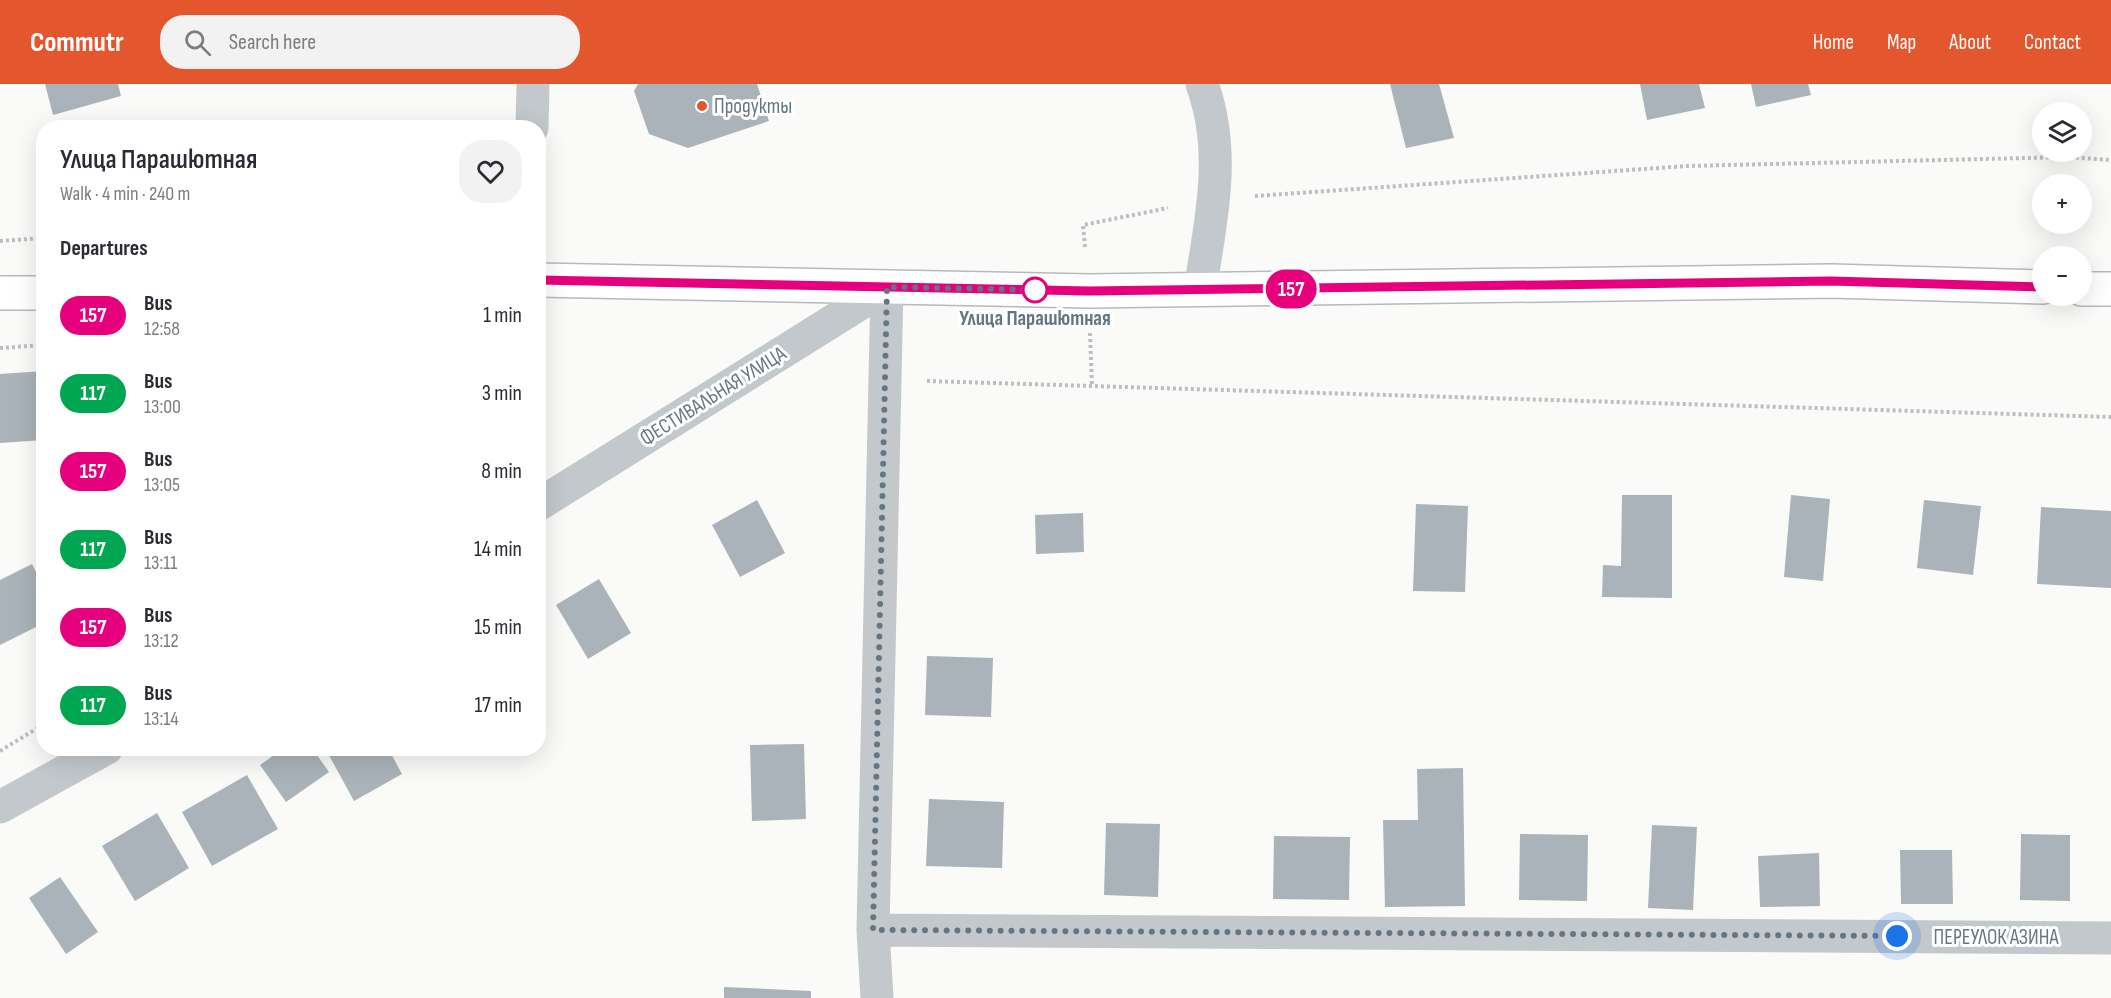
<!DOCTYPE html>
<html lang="en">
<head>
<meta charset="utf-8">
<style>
  :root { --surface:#fff; --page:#f2f2f3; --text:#2b2b33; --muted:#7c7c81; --accent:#e4572e }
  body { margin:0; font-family:"Sofia Sans Condensed",sans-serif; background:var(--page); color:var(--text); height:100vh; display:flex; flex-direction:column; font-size:22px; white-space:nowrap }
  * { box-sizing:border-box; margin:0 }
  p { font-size:20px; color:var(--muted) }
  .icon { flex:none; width:33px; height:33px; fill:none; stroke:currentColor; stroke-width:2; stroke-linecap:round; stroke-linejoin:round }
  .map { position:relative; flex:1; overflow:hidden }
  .panel { position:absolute; left:36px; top:36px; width:510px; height:636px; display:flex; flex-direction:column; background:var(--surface); border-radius:24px; box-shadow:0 6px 24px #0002 }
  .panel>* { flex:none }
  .badge { padding:0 12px; border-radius:20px; font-size:21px; line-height:39px }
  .buttons { position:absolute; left:2032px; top:18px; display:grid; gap:12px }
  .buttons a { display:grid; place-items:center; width:60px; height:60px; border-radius:50%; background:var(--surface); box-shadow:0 6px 24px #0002; font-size:30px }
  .you { position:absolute; width:30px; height:30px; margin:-15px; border:4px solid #fff; border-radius:50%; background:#1a73e8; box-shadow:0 0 0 9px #1a73e833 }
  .map>.badge { position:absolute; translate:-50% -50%; box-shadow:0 0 0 3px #fff }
  h2 { padding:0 24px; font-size:22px; line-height:54px }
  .round { display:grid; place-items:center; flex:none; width:63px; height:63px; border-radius:24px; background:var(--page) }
  .headline { display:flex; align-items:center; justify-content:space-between; height:102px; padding:0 24px }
  h1 { font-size:28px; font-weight:600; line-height:45px }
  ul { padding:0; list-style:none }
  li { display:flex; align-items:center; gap:18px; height:78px; padding:0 24px }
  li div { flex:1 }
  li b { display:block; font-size:22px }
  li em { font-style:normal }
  li .badge { min-width:66px; font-weight:700; text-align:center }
  header { display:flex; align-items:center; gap:36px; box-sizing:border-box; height:84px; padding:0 30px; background:var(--accent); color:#fff }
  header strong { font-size:28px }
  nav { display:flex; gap:33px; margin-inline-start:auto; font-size:21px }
  .search { width:420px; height:54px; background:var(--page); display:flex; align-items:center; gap:15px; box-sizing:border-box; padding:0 21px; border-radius:24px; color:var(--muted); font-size:22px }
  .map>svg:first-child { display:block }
  .building { fill:#aab3b9 }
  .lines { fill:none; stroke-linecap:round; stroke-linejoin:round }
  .major-casing { stroke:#b5babe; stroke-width:36 }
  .path { stroke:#bbbfc2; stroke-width:4; stroke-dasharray:3 3; stroke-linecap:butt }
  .minor { stroke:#c3c8cc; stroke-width:33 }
  .major { stroke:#fff; stroke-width:33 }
  .line-casing { stroke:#fff; stroke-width:14 }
  .line { stroke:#e6007e; stroke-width:9 }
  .walk { stroke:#657683; stroke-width:6; stroke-dasharray:0 10.8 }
  .poi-dot { fill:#e4572e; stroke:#fff; stroke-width:2 }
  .stop-dot { fill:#fff; stroke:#e6007e; stroke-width:3 }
  .labels { text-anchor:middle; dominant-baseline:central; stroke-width:6; stroke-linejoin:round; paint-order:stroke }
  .poi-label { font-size:21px; fill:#657683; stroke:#fff; text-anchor:start }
  .stop-label { font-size:21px; font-weight:bold; fill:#657683; stroke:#fff }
  .street-label { font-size:21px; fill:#657683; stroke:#fff }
</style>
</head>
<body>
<header>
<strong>Commutr</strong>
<div class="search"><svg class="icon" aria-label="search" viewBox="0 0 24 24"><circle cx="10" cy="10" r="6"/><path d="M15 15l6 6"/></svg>Search here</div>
<nav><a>Home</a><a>Map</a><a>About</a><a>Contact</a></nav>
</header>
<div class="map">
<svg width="2111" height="914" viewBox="0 0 2111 914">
  <rect width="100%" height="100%" fill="#fafaf8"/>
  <path class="building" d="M 45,0 L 118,0 L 121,12 L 53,31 Z
    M 638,0 L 757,0 L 769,37 L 688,64 L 649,50 L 634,7 Z
    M 1390,0 L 1439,0 L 1454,54 L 1406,64 Z
    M 1640,0 L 1699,0 L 1705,24 L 1647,36 Z
    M 1751,0 L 1808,0 L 1811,11 L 1756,23 Z
    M 44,287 L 44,356 L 0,359 L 0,290 Z
    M 1622,411 L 1672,411 L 1672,514 L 1602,513 L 1603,481 L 1621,482 Z
    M 1791,411 L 1830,415 L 1823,497 L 1784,493 Z
    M 757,416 L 785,469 L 740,493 L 712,441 Z
    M 1924,416 L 1981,422 L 1973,491 L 1917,484 Z
    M 1416,420 L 1468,422 L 1465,508 L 1413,507 Z
    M 2041,423 L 2111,427 L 2111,504 L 2037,500 Z
    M 1083,429 L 1084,468 L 1036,470 L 1035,431 Z
    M 32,480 L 44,503 L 44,539 L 0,561 L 0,496 Z
    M 599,495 L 631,549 L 588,575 L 556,521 Z
    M 927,572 L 993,574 L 991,633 L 925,631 Z
    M 804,660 L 806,735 L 752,737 L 750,661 Z
    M 284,664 L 312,664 L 329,688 L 286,718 L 260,681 Z
    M 325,664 L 388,664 L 402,690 L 354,717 Z
    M 1463,684 L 1465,822 L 1385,823 L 1383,736 L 1418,736 L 1417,685 Z
    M 247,691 L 278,745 L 212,782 L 182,728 Z
    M 929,715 L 1004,718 L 1002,784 L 926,782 Z
    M 157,729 L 189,784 L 135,817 L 102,762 Z
    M 1106,739 L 1160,740 L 1158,813 L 1104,811 Z
    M 1652,741 L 1697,743 L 1693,826 L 1648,824 Z
    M 1520,750 L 1588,751 L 1587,817 L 1519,816 Z
    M 2021,750 L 2070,751 L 2070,817 L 2020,816 Z
    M 1274,752 L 1350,753 L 1349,816 L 1273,815 Z
    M 1900,766 L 1952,766 L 1953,820 L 1901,820 Z
    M 1819,769 L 1820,822 L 1760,823 L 1758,772 Z
    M 60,793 L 98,848 L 66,870 L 29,814 Z
    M 724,903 L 811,907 L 811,914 L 724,914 Z"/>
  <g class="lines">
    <g class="major-casing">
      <path id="major" d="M 538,196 L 1089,207 L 1831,197 L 2043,203
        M 2082,205 L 2111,205
        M 0,209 L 44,209"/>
    </g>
    <path class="path" d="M 1255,112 L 1687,82 L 2068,73 L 2111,76
      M 0,157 L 44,154
      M 1085,163 L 1083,141 L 1168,124
      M 1090,249 L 1092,302
      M 0,264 L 44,261
      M 927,297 L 2111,333
      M 0,667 L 44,640"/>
    <path class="minor" d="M 532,44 L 533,0
      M 1200,206 C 1211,136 1227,68 1202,0
      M 538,421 L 887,203
      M 0,723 L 107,664
      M 873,846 L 2111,854
      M 877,914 L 873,846 L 887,203"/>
    <use href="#major" class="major"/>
  </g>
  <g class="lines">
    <g class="line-casing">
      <path id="line" d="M 538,196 L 1089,207 L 1831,197 L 2043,203"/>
    </g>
    <use href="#line" class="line"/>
    <path class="walk" d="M 1035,206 L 1040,206 L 887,203 L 873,846 L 1897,852"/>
  </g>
  <circle class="poi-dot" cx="702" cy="22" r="6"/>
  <circle class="stop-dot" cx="1035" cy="206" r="12"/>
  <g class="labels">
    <g class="poi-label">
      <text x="714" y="22">Продукты</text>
    </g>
    <g class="stop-label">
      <text x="1035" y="234">Улица Парашютная</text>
    </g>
    <g class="street-label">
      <text transform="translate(713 312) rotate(-32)">ФЕСТИВАЛЬНАЯ УЛИЦА</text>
      <text x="1996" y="853">ПЕРЕУЛОК АЗИНА</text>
    </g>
  </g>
</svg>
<div class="buttons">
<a><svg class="icon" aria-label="layers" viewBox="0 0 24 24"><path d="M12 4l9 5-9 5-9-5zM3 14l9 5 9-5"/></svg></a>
<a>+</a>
<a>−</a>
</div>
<div class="you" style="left:1897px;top:852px"></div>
<b class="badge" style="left:1291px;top:205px;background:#e6007e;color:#fff">157</b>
<section class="panel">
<div class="headline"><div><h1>Улица Парашютная</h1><p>Walk · 4 min · 240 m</p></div><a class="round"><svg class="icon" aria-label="heart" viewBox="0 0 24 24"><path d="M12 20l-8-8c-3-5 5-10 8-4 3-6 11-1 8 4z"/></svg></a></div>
<h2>Departures</h2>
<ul>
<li><span class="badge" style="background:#e6007e;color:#fff">157</span><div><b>Bus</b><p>12:58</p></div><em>1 min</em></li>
<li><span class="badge" style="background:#00a651;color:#fff">117</span><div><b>Bus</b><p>13:00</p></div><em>3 min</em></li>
<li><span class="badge" style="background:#e6007e;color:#fff">157</span><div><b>Bus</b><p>13:05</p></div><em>8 min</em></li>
<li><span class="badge" style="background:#00a651;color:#fff">117</span><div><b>Bus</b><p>13:11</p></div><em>14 min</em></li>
<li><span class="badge" style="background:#e6007e;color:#fff">157</span><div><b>Bus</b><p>13:12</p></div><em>15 min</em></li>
<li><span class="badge" style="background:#00a651;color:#fff">117</span><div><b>Bus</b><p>13:14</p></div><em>17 min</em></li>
</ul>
</section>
</div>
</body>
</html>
